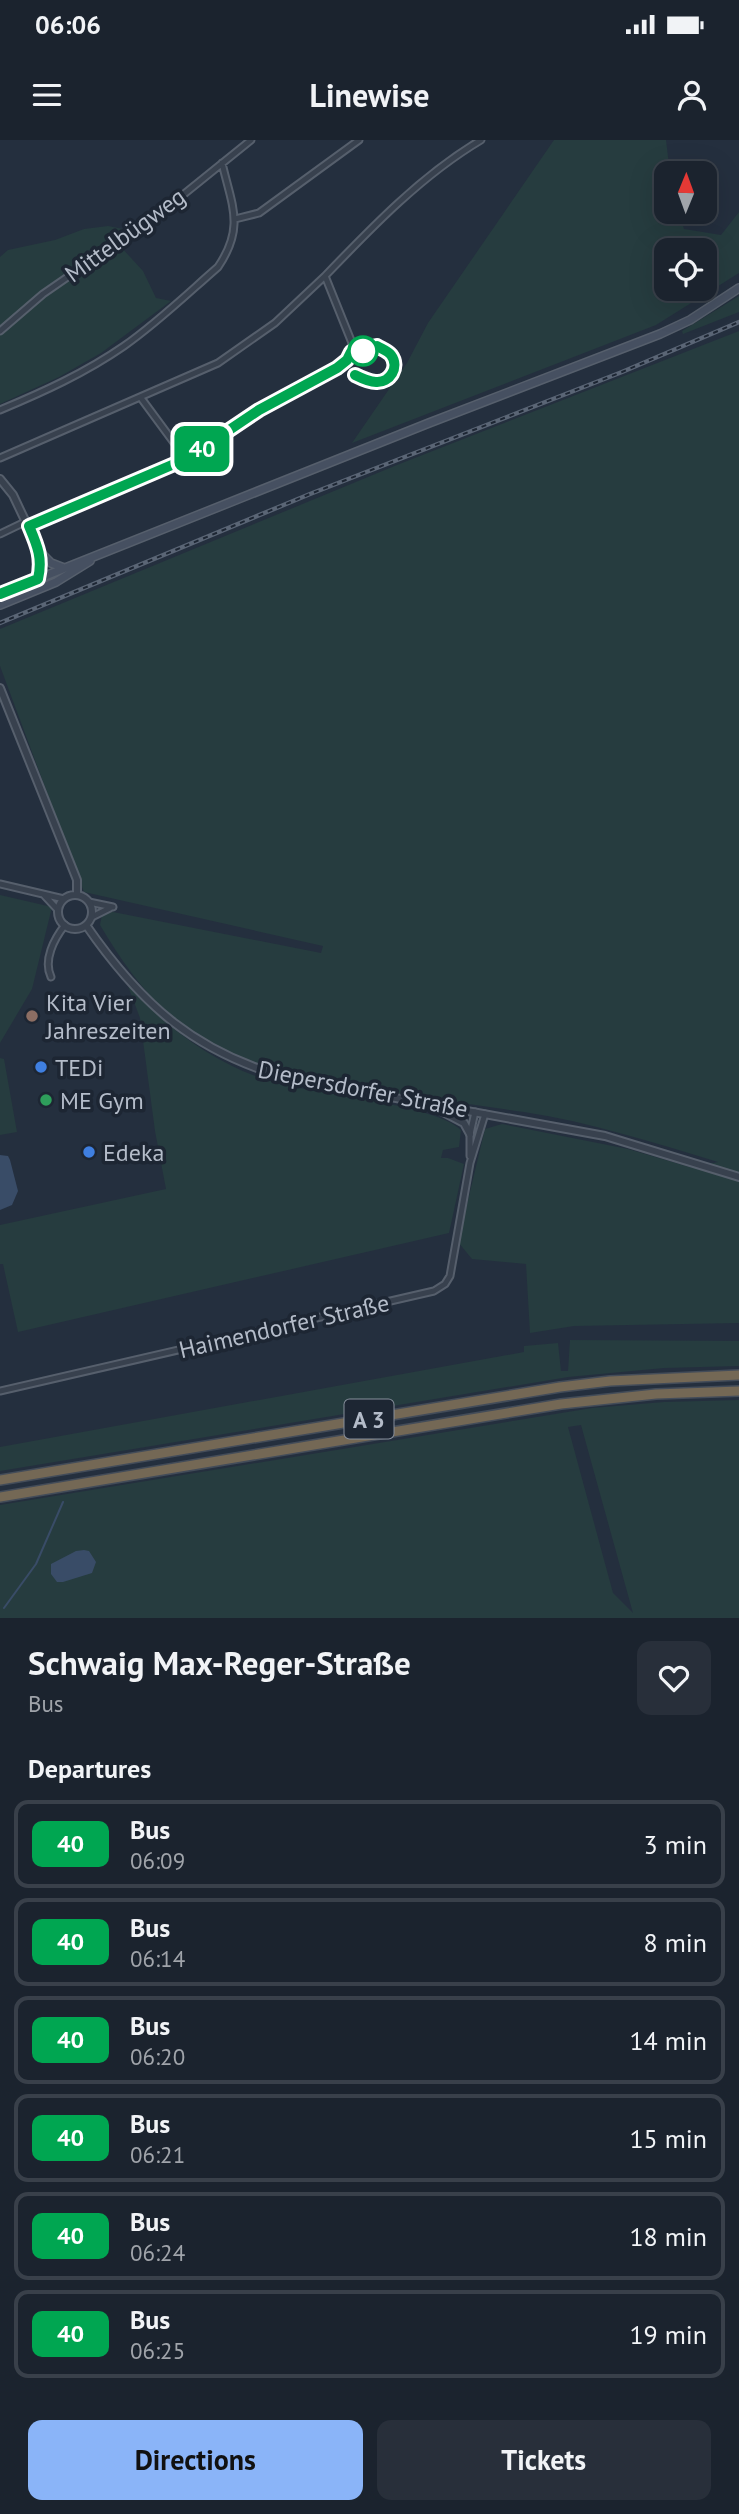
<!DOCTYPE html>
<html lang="en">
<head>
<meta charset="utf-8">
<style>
  :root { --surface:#1b232e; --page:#282f3a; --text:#f1f3f6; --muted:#a0a4aa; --line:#39404a; --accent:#8ab4f8 }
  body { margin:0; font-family:"PT Sans",sans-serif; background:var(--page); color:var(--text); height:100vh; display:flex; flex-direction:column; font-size:26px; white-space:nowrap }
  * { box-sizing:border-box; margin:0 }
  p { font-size:23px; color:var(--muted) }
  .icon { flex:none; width:38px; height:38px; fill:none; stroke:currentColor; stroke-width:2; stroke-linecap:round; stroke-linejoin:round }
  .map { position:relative; height:1478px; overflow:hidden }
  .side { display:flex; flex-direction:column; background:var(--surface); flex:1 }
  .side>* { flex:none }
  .badge { padding:0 14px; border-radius:10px; font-size:24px; line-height:46px }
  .needle { width:46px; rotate:1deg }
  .fabs { position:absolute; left:654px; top:21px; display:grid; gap:14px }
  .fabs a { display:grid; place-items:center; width:63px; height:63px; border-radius:14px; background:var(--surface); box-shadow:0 7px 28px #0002,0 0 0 2px var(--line); font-size:35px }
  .map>.badge { position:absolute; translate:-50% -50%; box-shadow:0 0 0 4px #fff }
  h2 { padding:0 28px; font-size:26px; line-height:63px }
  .round { display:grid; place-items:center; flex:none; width:74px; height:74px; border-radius:14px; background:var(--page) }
  .headline { display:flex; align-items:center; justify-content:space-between; height:119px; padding:0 28px }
  h1 { font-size:33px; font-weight:700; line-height:52px }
  .action { display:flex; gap:14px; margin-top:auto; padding:14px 28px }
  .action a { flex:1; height:80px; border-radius:14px; background:var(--accent); color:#111; font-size:28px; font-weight:700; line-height:80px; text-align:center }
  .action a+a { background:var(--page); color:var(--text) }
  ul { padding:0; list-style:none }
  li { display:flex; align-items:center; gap:21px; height:88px; margin:0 14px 10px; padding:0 14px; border:4px solid var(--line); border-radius:14px }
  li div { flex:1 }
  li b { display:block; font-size:26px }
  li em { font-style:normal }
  li .badge { min-width:77px; font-weight:700; text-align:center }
  .status { display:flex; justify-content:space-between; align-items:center; height:49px; padding:0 35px; background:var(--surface); direction:ltr }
  .status svg { height:19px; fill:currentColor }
  header { display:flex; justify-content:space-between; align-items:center; height:91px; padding:0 28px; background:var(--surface); font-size:32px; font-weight:700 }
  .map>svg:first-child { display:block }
  .green { fill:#263c3f; fill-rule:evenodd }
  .water { fill:#394c67 }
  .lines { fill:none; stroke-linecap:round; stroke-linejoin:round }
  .stream { stroke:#394c67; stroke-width:2 }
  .minor-casing { stroke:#565f6c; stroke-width:9 }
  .tertiary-casing { stroke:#565f6c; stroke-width:10 }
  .secondary-casing { stroke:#565f6c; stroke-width:10 }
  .motorway-casing { stroke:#434c59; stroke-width:12 }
  .minor { stroke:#38414e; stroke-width:5 }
  .tertiary { stroke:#38414e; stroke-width:6 }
  .secondary { stroke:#465061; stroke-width:7 }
  .motorway { stroke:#746855; stroke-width:9 }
  .rail-casing { stroke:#5a6575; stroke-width:4.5 }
  .rail { stroke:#1d2633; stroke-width:2; stroke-dasharray:5; stroke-linecap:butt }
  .line-casing { stroke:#fff; stroke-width:16 }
  .line { stroke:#00a651; stroke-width:10 }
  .stop-dot { fill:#fff; stroke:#00a651; stroke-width:3.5 }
  .education-dot { fill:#8d6e63; stroke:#1d2633; stroke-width:2.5 }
  .shop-dot { fill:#3f7fe0; stroke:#1d2633; stroke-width:2.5 }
  .leisure-dot { fill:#2e9e5b; stroke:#1d2633; stroke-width:2.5 }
  .labels { text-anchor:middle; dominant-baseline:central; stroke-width:7; stroke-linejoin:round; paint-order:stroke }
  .shield { fill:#1d2633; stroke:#878f9c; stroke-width:2 }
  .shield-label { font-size:23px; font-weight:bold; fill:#b4bcc9 }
  .street-label { font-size:24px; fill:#b4bcc9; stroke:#1d2633 }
  .poi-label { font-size:24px; fill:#b4bcc9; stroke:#1d2633; text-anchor:start }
</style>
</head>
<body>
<div class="status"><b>06:06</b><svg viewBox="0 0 49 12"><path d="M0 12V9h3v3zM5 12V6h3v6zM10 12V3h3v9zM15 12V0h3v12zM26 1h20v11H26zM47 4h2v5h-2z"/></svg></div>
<header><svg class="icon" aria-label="menu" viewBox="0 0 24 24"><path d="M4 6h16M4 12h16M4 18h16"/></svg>Linewise<svg class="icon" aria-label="person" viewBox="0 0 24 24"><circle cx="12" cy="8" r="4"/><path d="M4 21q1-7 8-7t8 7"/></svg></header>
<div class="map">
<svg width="739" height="1478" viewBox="0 0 739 1478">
  <rect width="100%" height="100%" fill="#242f3e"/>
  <path class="green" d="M 554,0 L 666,0 L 670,33 L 667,33 L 667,72 L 679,72 L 684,89 L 721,95 L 739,72 L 739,133 L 656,185 L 352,303 L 407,223 L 428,183 ZM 667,110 L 705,110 L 705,149 L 667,149 Z
    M 108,86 L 123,89 L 120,106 L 143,131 L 156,158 L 171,161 L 101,213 L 59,237 L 0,264 L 0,117 L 8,110 L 55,100 L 84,89 Z
    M 739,156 L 739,172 L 683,194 L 682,191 Z
    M 739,191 L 739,1183 L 574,1186 L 530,1193 L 526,1124 L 472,1119 L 458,1102 L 485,989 L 502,984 L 628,1009 L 693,1028 L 718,1022 C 655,1003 590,982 524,972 C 471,964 419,958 366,949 C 305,939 239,928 187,890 C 150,862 123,824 100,785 L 103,770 L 321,813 L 323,806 L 84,752 L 0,526 L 0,489 L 397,325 Z
    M 0,755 L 52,767 L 32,849 L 0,903 Z
    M 128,846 C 170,891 220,928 280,944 C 320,954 436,965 461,990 L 459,1007 L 443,1010 L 441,1018 L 448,1018 L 464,1024 L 449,1093 L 18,1192 L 3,1124 L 0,1124 L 0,1085 L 166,1049 L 155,991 L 140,878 Z
    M 0,918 L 4,919 L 17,992 L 0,995 Z
    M 570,1200 L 739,1201 L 739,1226 L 664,1228 L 568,1237 L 0,1331 L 0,1307 L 524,1212 L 524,1206 L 558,1203 L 561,1231 L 568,1231 Z
    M 739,1260 L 739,1478 L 0,1478 L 0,1365 L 592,1268 L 664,1262 ZM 581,1285 L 633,1473 L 613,1453 L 568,1287 Z"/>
  <path class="water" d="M 0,1015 L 8,1016 L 10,1020 L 18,1051 L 12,1065 L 0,1070 Z
    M 84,1410 L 89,1411 L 96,1422 L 92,1433 L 63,1442 L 57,1442 L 51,1434 L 51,1424 L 76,1411 Z"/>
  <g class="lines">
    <path class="stream" d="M 4,1468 L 36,1424 L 63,1362"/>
    <g class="minor-casing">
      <path id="minor" d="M 235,79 L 259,73 L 359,0
        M 0,191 L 43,154 L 163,71 L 251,0
        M 141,258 L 186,319
        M 0,270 C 43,252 85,233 124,206 C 157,183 187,154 218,127 C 245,87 232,66 222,23
        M 0,318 L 218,223 L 275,183 L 325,136
        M 29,385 L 186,319 L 259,270 L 347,220 L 352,203 L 325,136 C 372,87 422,35 481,0
        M 0,394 L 27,381
        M 0,744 L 64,759
        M 44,755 L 58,770
        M 89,762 L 113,767
        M 92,777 L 110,768
        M 51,837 C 43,820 54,799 65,785
        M 470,1016 L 470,994 L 475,972
        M 0,1251 L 434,1151 L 445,1144 L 450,1136 L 470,1023 L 485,974"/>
    </g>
    <g class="tertiary-casing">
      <path id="tertiary" d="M 0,339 L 13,355 L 40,412
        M 0,548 L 77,740 L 77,755
        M58 772a17 17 0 1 1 34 0a17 17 0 1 1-34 0Z
        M 86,785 C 142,866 196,913 291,939 L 605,996 L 739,1037
        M 432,966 L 464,983 L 470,994"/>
    </g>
    <g class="secondary-casing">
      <path id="secondary" d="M 40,412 L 51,423 L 64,428
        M 38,439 L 41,426 L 40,412
        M 0,454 L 429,283 L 660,194 L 690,180 L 739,148
        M 0,465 L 56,442 L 90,421"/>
    </g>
    <g class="motorway-casing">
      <path id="motorway" d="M 0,1340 L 560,1247 L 610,1241 L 739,1235
        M 0,1357 L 561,1264 L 656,1254 L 739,1251"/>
    </g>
    <use href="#minor" class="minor"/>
    <use href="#tertiary" class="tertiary"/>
    <use href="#secondary" class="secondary"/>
    <use href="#motorway" class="motorway"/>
    <g class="rail-casing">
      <path id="rail" d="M 0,483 L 310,354 L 622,232 L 739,182"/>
    </g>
    <use href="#rail" class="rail"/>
  </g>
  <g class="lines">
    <g class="line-casing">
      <path id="line" d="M 0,454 L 38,439 C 43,418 37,405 29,386 L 186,319 L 259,270 L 337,228 L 347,220 L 351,212 L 377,206 C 382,209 388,211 391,215 C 400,227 390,243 376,242 C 369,242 361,238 355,235"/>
    </g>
    <use href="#line" class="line"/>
  </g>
  <circle class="stop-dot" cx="363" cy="211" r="14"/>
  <circle class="education-dot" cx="32" cy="876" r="7"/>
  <g class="shop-dot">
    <circle cx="41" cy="927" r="7"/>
    <circle cx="89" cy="1012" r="7"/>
  </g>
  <circle class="leisure-dot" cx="46" cy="960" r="7"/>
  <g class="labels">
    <rect class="shield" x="344.5" y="1259.5" width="49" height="39" rx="5"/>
    <g class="shield-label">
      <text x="369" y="1279">A 3</text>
    </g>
    <g class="street-label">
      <text transform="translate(125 95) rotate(-36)">Mittelbügweg</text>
      <text transform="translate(363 949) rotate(11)">Diepersdorfer Straße</text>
      <text transform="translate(284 1186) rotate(-13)">Haimendorfer Straße</text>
    </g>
    <g class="poi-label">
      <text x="46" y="862">Kita Vier<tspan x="46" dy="28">Jahreszeiten</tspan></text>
      <text x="55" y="927">TEDi</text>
      <text x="60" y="960">ME Gym</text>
      <text x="103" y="1012">Edeka</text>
    </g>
  </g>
</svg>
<div class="fabs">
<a><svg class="needle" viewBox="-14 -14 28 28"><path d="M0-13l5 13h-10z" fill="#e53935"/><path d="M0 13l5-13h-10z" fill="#a0a4aa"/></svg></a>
<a><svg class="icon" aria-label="locate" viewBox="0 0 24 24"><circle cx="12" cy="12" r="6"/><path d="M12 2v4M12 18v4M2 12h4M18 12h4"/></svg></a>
</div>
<b class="badge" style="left:202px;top:309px;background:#00a651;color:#fff">40</b>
</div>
<section class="side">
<div class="headline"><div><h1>Schwaig Max-Reger-Straße</h1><p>Bus</p></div><a class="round"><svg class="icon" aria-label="heart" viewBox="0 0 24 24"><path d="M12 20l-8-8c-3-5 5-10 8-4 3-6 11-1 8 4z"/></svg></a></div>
<h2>Departures</h2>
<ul>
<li><span class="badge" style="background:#00a651;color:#fff">40</span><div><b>Bus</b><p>06:09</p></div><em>3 min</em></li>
<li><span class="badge" style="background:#00a651;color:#fff">40</span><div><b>Bus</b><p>06:14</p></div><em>8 min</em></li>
<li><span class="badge" style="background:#00a651;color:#fff">40</span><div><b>Bus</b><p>06:20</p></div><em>14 min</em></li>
<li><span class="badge" style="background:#00a651;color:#fff">40</span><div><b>Bus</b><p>06:21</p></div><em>15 min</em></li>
<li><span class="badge" style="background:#00a651;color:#fff">40</span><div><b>Bus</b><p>06:24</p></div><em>18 min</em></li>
<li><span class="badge" style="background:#00a651;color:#fff">40</span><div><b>Bus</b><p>06:25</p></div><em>19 min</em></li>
</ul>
<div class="action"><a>Directions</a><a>Tickets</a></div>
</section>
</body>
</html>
